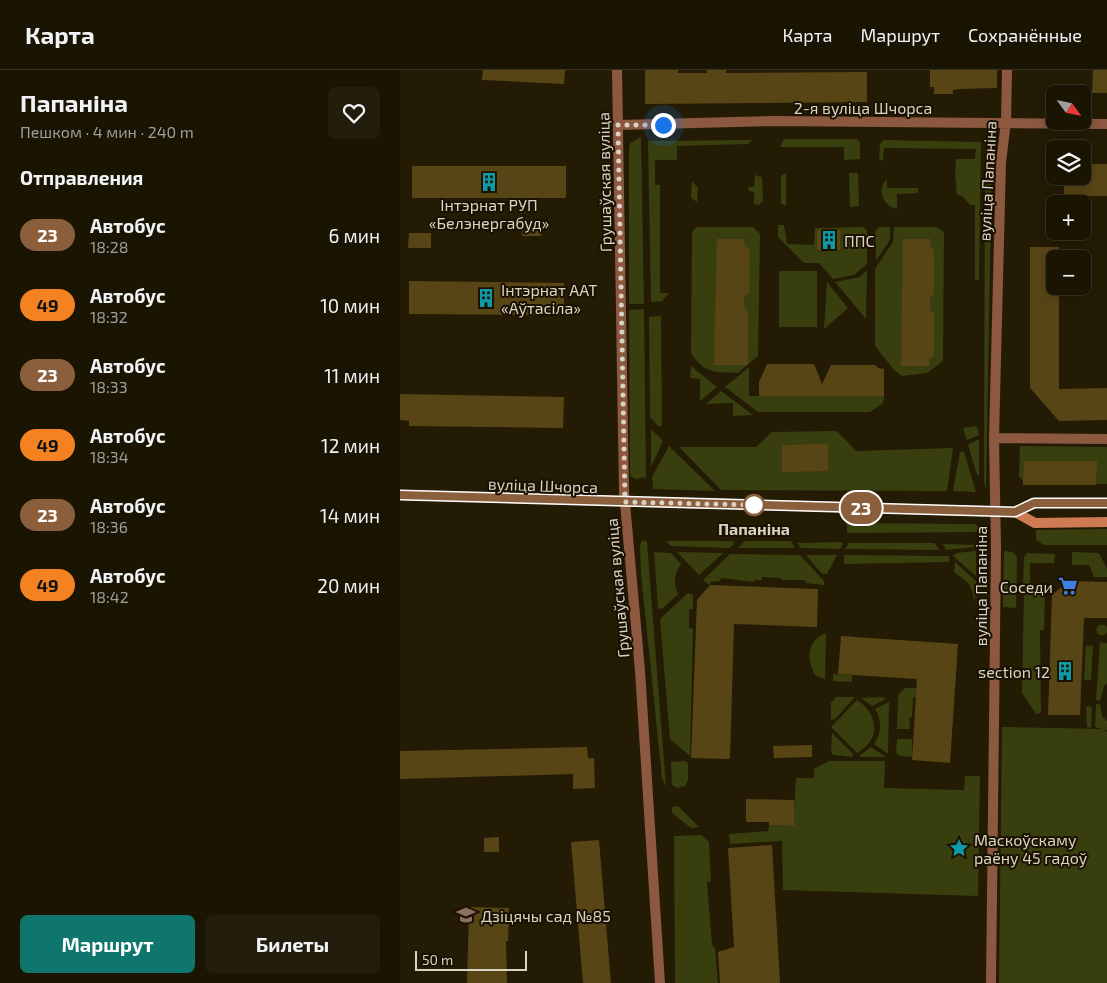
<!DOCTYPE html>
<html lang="ru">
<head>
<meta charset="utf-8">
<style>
  :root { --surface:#1a1403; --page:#231d0d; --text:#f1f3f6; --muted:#9f9e9a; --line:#383325; --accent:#0f766e }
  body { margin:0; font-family:"Exo 2",sans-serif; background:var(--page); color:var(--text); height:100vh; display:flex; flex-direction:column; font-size:19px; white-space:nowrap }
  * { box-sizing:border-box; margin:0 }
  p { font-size:16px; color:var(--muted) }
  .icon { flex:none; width:28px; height:28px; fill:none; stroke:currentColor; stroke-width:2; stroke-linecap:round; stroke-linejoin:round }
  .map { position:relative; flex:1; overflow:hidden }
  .sheet { display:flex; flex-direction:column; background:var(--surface); width:400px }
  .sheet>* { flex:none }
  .badge { padding:0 10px; border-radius:16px; font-size:18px; line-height:32px }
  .needle { width:32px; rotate:123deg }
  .buttons { position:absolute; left:646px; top:15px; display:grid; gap:10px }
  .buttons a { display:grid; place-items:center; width:45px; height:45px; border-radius:8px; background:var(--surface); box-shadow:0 2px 12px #0003,0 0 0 1px var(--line); font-size:25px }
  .scale { position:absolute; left:15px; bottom:12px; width:112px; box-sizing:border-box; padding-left:5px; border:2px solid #d9d3c5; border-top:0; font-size:14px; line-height:18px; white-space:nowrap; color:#d9d3c5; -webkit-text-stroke:4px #1a1100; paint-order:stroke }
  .you { position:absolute; width:25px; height:25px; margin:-12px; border:4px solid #fff; border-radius:50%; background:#1a73e8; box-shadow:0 0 0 8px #1a73e833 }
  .map>.badge { position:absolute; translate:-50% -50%; box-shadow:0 0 0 2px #fff }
  h2 { padding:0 20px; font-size:19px; line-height:45px }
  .round { display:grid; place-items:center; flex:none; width:52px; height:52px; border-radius:8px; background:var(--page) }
  .head { display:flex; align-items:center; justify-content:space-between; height:85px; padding:0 20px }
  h1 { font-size:24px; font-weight:700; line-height:38px }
  .primary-button { display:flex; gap:10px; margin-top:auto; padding:10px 20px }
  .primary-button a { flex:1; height:58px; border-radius:8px; background:var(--accent); color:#fff; font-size:20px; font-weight:700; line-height:58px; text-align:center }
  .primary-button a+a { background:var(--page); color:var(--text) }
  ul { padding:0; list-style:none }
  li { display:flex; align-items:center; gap:15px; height:70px; padding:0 20px }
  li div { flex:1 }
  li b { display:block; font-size:19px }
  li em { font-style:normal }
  li .badge { min-width:55px; font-weight:700; text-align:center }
  header { display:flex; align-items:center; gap:30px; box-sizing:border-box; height:70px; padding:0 25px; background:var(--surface); border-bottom:1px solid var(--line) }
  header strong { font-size:24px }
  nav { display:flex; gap:28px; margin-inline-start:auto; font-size:18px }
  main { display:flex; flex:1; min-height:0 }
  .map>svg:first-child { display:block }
  .green { fill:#393e0e }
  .building { fill:#584516 }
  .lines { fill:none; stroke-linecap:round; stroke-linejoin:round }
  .minor { stroke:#8d5840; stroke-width:10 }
  .secondary { stroke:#ce7a52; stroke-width:10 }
  .line-casing { stroke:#fff; stroke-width:11 }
  .line { stroke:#8b5e3c; stroke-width:8 }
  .walk { stroke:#d9d3c5; stroke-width:5; stroke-dasharray:0 9 }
  .stop-dot { fill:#fff; stroke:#8b5e3c; stroke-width:2.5 }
  .labels { text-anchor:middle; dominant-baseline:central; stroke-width:4; stroke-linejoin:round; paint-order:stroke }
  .street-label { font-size:16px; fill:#d9d3c5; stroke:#1a1100 }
  .poi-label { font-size:16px; fill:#d9d3c5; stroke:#1a1100; text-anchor:start }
  .stop-label { font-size:16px; font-weight:bold; fill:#d9d3c5; stroke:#1a1100 }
</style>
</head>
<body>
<header>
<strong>Карта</strong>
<nav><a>Карта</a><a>Маршрут</a><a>Сохранённые</a></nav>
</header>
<main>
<section class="sheet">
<div class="head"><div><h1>Папаніна</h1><p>Пешком · 4 мин · 240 m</p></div><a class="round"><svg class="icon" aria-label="heart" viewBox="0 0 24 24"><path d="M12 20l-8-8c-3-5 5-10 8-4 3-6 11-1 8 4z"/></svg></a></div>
<h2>Отправления</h2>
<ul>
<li><span class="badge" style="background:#8b5e3c;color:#fff">23</span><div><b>Автобус</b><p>18:28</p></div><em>6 мин</em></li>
<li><span class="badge" style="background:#f58220;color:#111">49</span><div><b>Автобус</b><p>18:32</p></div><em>10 мин</em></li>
<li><span class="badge" style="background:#8b5e3c;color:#fff">23</span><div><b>Автобус</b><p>18:33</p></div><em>11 мин</em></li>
<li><span class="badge" style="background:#f58220;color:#111">49</span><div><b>Автобус</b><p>18:34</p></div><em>12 мин</em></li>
<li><span class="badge" style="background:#8b5e3c;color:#fff">23</span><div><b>Автобус</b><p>18:36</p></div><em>14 мин</em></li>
<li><span class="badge" style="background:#f58220;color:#111">49</span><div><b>Автобус</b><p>18:42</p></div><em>20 мин</em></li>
</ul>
<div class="primary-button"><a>Маршрут</a><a>Билеты</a></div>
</section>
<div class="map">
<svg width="707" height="913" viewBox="0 0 707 913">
  <rect width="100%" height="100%" fill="#231b04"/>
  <path class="green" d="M 241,67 L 244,234 L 229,234 L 229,81 L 230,73 Z
    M 384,69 L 456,69 L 460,72 L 460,89 L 444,90 L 444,77 L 380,77 Z
    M 352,70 L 348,74 L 277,76 L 277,90 L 255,90 L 255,115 L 260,115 L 260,223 L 269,223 L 262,231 L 251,232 L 248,71 Z
    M 483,70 L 581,72 L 579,210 L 575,210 L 575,135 L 570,135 L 562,126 L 557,125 L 555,105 L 556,89 L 575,89 L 576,79 L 484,78 L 483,91 L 479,89 L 480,75 Z
    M 585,79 L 592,79 L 586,419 L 584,412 Z
    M 386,103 L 386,136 L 381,133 L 381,106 Z
    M 449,103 L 458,103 L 459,136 L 450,137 Z
    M 355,105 L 362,107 L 363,131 L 359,135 L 354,134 L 354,122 L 349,121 L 348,117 L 354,117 Z
    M 487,109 L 487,118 L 518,118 L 518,123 L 497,124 L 497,139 C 483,136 476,120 487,109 Z
    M 292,111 L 298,118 L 297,132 L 291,128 Z
    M 378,155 L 384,155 L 387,174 L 414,175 L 415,158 L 464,157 L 467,161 L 467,194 L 454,205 L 433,209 L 419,193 L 404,193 L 378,167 Z
    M 296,157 L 353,157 L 360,164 L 358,286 L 338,303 C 315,302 304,304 291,283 L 292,162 Z
    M 479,157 L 490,157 L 490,170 L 476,191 L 475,161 Z
    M 494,157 L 537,157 L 544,162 L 543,291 L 527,303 L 502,306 L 495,301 L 475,276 L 475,199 L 493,172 Z
    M 467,200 L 466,249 L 435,212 L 460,207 Z
    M 379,201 L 417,201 L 417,257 L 379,257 Z
    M 427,212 L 448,238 L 424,259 Z
    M 244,239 L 246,407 L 236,409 L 230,406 L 229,240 Z
    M 261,246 L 262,356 L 258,356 L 250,347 L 249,247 Z
    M 291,296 L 317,317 L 300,331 L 300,309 L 290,308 Z
    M 349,297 L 349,326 L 484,326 L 483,333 L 470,342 L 358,342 L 325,317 Z
    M 321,321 L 353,345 L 333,346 L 333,333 L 306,334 Z
    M 575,356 L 578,359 L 579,365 L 567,370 L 563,358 Z
    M 251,359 L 263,371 L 251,397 Z
    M 437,361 L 456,381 L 553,378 L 547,421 L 321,420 L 279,377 L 356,377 L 372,362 Z
    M 577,370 L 579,371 L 579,405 L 577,405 L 568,375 Z
    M 269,376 L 315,421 L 253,419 L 252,407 Z
    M 620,376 L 707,377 L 707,414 L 623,415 L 623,410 L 619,407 Z
    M 560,382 L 564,382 L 576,422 L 553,421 Z
    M 447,453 L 574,454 L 589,462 L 447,463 Z
    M 707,459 L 707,475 L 644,475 L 636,470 L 636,460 Z
    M 242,470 L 247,472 L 266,717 L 262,708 L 241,504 L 240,476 Z
    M 266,471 L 333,471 L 334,474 L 329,478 L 271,476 Z
    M 345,471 L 391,471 L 395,478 L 338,478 Z
    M 441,472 L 443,474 L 440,479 L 401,478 L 397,473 Z
    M 449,473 L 534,473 L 540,480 L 445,479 Z
    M 543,474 L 577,475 L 575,477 L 546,480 Z
    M 576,481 L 576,506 L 553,486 L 556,483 Z
    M 604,481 L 613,482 L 617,487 L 616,538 L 603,537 Z
    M 254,482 L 271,483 L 281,494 C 274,505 273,511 278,524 L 262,539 L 258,538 Z
    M 277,482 L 323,483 L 299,505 Z
    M 672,482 L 699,483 L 707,499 L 707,507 L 694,507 L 689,495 L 672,495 Z
    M 627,483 L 655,484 L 654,493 L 630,493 L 630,517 L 623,515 L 624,487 Z
    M 330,484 L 400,485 L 424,511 L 424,515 L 406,513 L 405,510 L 382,510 L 381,508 L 362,507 L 362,510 L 354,510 L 354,512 L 321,508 L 320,511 L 311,512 L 309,515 L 303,510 Z
    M 406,485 L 437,485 L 427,504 L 422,504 Z
    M 444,485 L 549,486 L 549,492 L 444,494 Z
    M 555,492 L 576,511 L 575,533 C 571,513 569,513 554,502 Z
    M 624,522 L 645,522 L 644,560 L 640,560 L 641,643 L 636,644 L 622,623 Z
    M 288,523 L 293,525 L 293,539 L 289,539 L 289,558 L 293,559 L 290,686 L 270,669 L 260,549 Z
    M696.5 560a5.5 5.5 0 1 1 11 0a5.5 5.5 0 1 1-11 0Z
    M 426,563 L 425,609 L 415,605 C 406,589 407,570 426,563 Z
    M 700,572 L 707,573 L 707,613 L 704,616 L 700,631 L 696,630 Z
    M 686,575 L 693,576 L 691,610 L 684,610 Z
    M 433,604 L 452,605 L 452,612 L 433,611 Z
    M 505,618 L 517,618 L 516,627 L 513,628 L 512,647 L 509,648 L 510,659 L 497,659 L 498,625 Z
    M 436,627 L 455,627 L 435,649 L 431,650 L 431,633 Z
    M 483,627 L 486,629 L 472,636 L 461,628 Z
    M 457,630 C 479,644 481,670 457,683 L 431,657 Z
    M 489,632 L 488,684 L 474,674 C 482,662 482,652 475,639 Z
    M 696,634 L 700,634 L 702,646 L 707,651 L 707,660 L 695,657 Z
    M 686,636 L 692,637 L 691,658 L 687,657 Z
    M 602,657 L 703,659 L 707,662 L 707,913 L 599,913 Z
    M 432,663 L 453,684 L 452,687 L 433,685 L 431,681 Z
    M 497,669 L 512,669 L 512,687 L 500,686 L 496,683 Z
    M 471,677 L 486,687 L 460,687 L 460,685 Z
    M 286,691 L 288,694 L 288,710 L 285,716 L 277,718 L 272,715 L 271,692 Z
    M 429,691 L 485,691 L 484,718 L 564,720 L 565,706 L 580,706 L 578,826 L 383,820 L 382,771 L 330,774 L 329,764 L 368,761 L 369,755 L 393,756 L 396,708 L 414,708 L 414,699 Z
    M 278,736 L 299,757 L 291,758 L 272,743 L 272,737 Z
    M 302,765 L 309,772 L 311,811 L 307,813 L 312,875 L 315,878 L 318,913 L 275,913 L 274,766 Z"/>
  <path class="building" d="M 83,0 L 165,0 L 164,14 L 82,10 Z
    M 245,0 L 278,0 L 278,3 L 307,3 L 307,0 L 326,0 L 326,3 L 467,2 L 467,32 L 245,34 Z
    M 530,0 L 597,0 L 597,18 L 559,19 L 553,20 L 553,24 L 534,24 L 534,17 L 530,17 Z
    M 693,0 L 707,0 L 707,23 L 692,23 Z
    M 682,94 L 707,94 L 707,126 L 664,126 L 664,106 L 682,106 Z
    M 12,96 L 166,96 L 166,128 L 12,128 Z
    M 123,153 L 141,153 L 141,166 L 122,166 Z
    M 417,160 L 440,160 L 440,180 L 417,180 Z
    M 9,163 L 31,163 L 31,178 L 8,178 Z
    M 317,169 L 344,169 L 345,176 L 350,179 L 349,223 L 344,226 L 345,239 L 348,242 L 348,295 L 314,295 Z
    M 503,169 L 531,169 L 530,177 L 534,180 L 534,224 L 530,227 L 530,240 L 534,243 L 534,286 L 529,289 L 529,296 L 501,296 Z
    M 630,177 L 659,177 L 659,189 L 655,189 L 655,216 L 659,216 L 659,319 L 707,318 L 707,350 L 659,351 L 630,318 Z
    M 9,211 L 164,213 L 164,245 L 9,244 Z
    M 367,294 L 414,294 L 422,314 L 431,295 L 475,295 L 478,298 L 484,299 L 484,326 L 359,326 L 359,312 Z
    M 0,324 L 164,327 L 163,358 L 9,356 L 9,351 L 0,350 Z
    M 428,374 L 428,401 L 382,402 L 382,375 Z
    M 624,391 L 697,391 L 696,415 L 623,415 Z
    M 669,511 L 707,512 L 707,548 L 684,548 L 680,645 L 648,645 L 652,525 Z
    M 310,515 L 418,519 L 417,557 L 334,554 L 330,689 L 291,688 L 297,530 Z
    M 441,566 L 558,574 L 550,693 L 512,690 L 517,609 L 438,604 Z
    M 412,675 L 412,687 L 374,688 L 373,676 Z
    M 187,677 L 188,688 L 194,688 L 195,718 L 173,719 L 173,704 L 0,709 L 0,681 Z
    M 346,729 L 394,730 L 394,756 L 369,755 L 369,752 L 346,752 Z
    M 99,767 L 99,782 L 84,782 L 84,768 Z
    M 199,770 L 211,913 L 183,913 L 171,772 Z
    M 372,775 L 380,913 L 320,913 L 318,882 L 334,877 L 328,778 Z
    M 69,837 L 109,838 L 108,871 L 106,871 L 107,913 L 67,913 Z"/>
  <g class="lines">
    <path class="minor" d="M 217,0 L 224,422 L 240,601 L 260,913
      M 218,55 L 374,51 L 707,54
      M 594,368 L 707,369
      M 591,913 L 596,478 L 594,368 L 601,92 L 606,52 L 607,0"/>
    <path class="secondary" d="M 0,425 L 615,442 L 635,453 L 707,452
      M 615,442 L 634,433 L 707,433"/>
  </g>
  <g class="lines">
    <g class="line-casing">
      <path id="line" d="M 0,425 L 615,442 L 634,433 L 707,433"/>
    </g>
    <use href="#line" class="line"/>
    <path class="walk" d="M 263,55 L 218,55 L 225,432 L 354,435"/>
  </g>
  <defs>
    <g id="building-bare" transform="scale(1.5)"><path d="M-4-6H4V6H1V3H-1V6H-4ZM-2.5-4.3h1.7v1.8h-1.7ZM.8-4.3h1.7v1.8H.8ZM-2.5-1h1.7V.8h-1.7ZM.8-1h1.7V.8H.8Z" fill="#0f9aa8" stroke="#1a1100" stroke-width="2.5" paint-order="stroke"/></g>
    <g id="supermarket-bare" transform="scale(1.5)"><path d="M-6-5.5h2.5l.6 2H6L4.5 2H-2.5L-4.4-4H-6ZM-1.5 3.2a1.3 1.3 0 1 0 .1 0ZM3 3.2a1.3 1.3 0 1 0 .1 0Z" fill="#3f7fe0" stroke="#1a1100" stroke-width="2.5" paint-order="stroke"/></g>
    <g id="sight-bare" transform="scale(1.5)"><path d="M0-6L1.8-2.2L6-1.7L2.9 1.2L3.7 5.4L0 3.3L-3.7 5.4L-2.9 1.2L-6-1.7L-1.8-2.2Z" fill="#0f9aa8" stroke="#1a1100" stroke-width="2.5" paint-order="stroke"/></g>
    <g id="school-bare" transform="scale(1.5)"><path d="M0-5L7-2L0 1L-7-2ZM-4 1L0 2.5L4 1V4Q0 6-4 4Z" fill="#8d6e63" stroke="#1a1100" stroke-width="2.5" paint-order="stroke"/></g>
  </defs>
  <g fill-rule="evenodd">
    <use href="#building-bare" x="89" y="112"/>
    <use href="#building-bare" x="429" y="170"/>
    <use href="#building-bare" x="86" y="228"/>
    <use href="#supermarket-bare" x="668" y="516"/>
    <use href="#building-bare" x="665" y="601"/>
    <use href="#sight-bare" x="559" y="778"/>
    <use href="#school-bare" x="66" y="845"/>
  </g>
  <circle class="stop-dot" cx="354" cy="435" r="10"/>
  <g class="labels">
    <g class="street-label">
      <text x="463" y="37">2-я вуліца Шчорса</text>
      <text transform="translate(587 111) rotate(-87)">вуліца Папаніна</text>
      <text transform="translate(204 112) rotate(-91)">Грушаўская вуліца</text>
      <text transform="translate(143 415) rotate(2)">вуліца Шчорса</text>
      <text transform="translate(580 516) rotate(-90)">вуліца Папаніна</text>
      <text transform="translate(217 518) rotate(-95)">Грушаўская вуліца</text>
    </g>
    <g class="poi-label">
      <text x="89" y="134" text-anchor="middle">Інтэрнат РУП<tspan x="89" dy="18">«Белэнергабуд»</tspan></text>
      <text x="444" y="170">ППС</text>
      <text x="101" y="219">Інтэрнат ААТ<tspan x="101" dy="18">«Аўтасіла»</tspan></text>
      <text x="653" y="516" text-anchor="end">Соседи</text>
      <text x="650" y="601" text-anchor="end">section 12</text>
      <text x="574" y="769">Маскоўскаму<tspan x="574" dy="18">раёну 45 гадоў</tspan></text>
      <text x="81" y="845">Дзіцячы сад №85</text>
    </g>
    <g class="stop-label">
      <text x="354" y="458">Папаніна</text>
    </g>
  </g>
</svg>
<div class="buttons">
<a><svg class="needle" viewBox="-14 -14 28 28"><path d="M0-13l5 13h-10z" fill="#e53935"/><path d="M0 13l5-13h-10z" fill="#9f9e9a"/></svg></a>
<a><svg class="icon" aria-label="layers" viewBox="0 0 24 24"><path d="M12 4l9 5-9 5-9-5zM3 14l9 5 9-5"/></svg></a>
<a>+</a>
<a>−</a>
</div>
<div class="scale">50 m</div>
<div class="you" style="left:263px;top:55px"></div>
<b class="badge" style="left:461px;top:438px;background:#8b5e3c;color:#fff">23</b>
</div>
</main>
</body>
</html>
